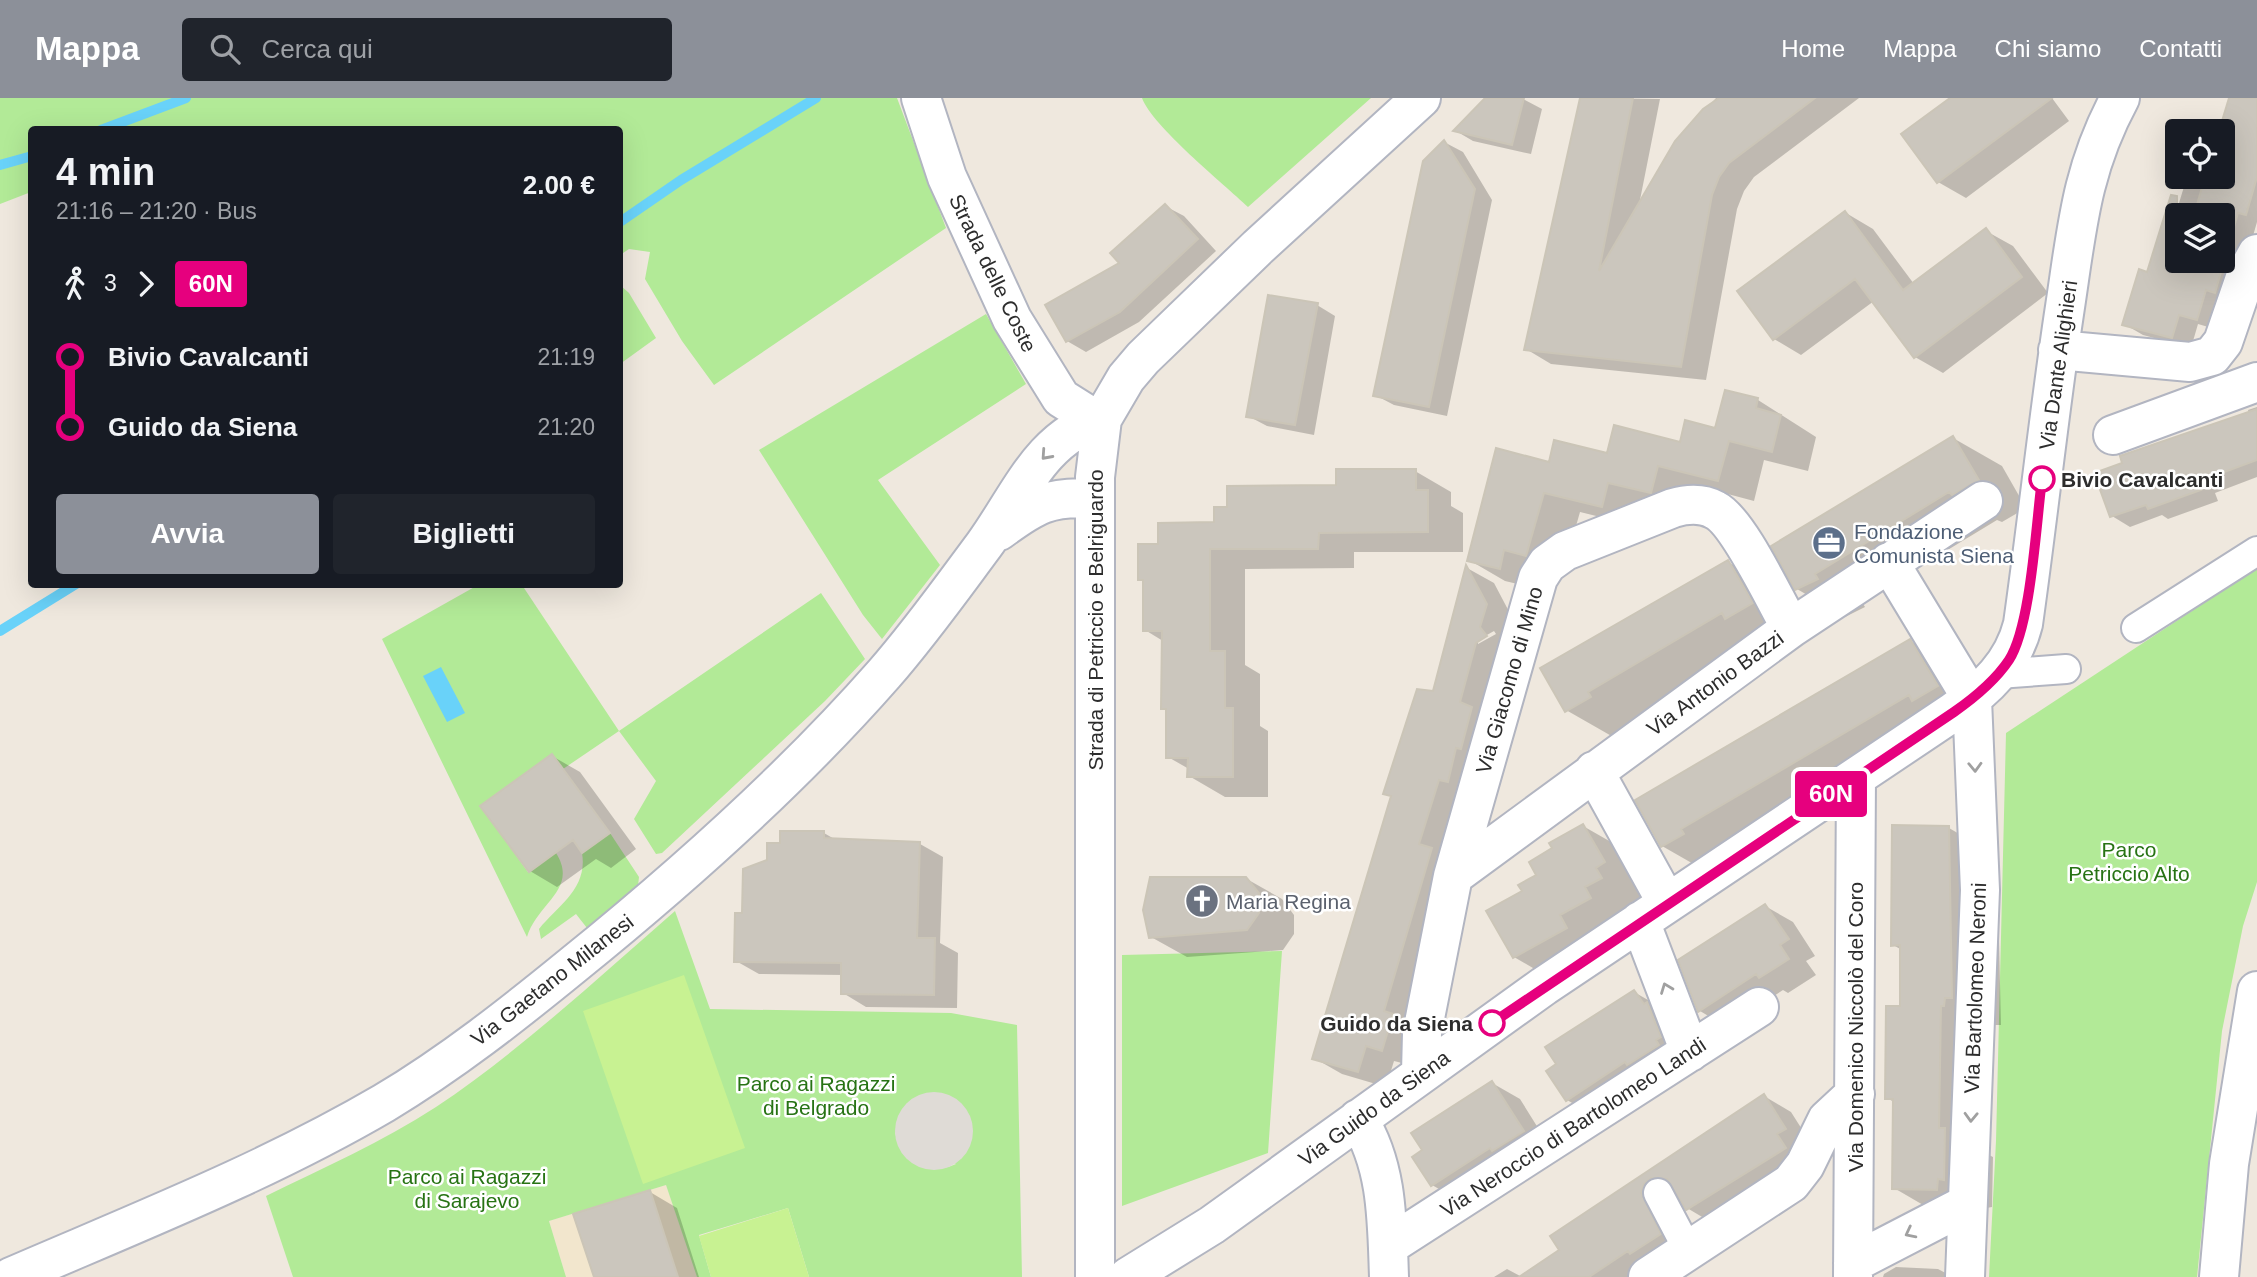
<!DOCTYPE html>
<html lang="it">
<head>
<meta charset="utf-8">
<style>
  :root { --surface:#171b24; --page:#20242c; --text:#f1f3f6; --muted:#9ea1a6; --accent:#8c9099 }
  body { margin:0; font-family:Helvetica,sans-serif; background:var(--page); color:var(--text); height:100vh; display:flex; flex-direction:column; font-size:26px; white-space:nowrap }
  * { box-sizing:border-box; margin:0 }
  p { font-size:23px; color:var(--muted) }
  .icon { flex:none; width:38px; height:38px; fill:none; stroke:currentColor; stroke-width:2; stroke-linecap:round; stroke-linejoin:round }
  .map { position:relative; flex:1; overflow:hidden }
  .details { position:absolute; left:28px; top:28px; width:595px; height:462px; display:flex; flex-direction:column; background:var(--surface); border-radius:7px; box-shadow:0 7px 28px #0002 }
  .details>* { flex:none }
  .badge { padding:0 14px; border-radius:5px; font-size:24px; line-height:46px }
  .controls { position:absolute; left:2165px; top:21px; display:grid; gap:14px }
  .controls a { display:grid; place-items:center; width:70px; height:70px; border-radius:7px; background:var(--surface); box-shadow:0 7px 28px #0002; font-size:35px }
  .map>.badge { position:absolute; translate:-50% -50%; box-shadow:0 0 0 4px #fff }
  .legs { display:flex; align-items:center; gap:10px; height:77px; padding:0 28px; font-size:23px }
  .legs p { margin-inline-start:auto }
  .summary { display:flex; align-items:center; justify-content:space-between; height:119px; padding:0 28px }
  h1 { font-size:38px; font-weight:600; line-height:52px }
  .action { display:flex; gap:14px; margin-top:auto; padding:14px 28px }
  .action a { flex:1; height:80px; border-radius:7px; background:var(--accent); color:#fff; font-size:28px; font-weight:600; line-height:80px; text-align:center }
  .action a+a { background:var(--page); color:var(--text) }
  ul { padding:0 28px; list-style:none }
  li { display:flex; align-items:center; gap:24px; height:70px; font-size:26px }
  li i { display:grid; place-items:center; width:10px; height:100%; margin:0 9px; background:currentColor }
  li i::after { content:''; width:18px; height:18px; margin:-9px; border:5px solid; border-radius:50%; background:var(--surface) }
  li p { margin-inline-start:auto }
  li:first-child i { background:linear-gradient(#0000 50%,currentColor 0) }
  li:last-child i { background:linear-gradient(currentColor 50%,#0000 0) }
  header { display:flex; align-items:center; gap:42px; box-sizing:border-box; height:98px; padding:0 35px; background:var(--accent); color:#fff }
  header strong { font-size:33px }
  nav { display:flex; gap:38px; margin-inline-start:auto; font-size:24px }
  .search { width:490px; height:63px; background:var(--page); display:flex; align-items:center; gap:18px; box-sizing:border-box; padding:0 24px; border-radius:7px; color:var(--muted); font-size:26px }
  .map>svg:first-child { display:block }
  .education { fill:#f2e6cd }
  .green { fill:#b2ea97; fill-rule:evenodd }
  .pitch { fill:#c8f292 }
  .plaza { fill:#dfdbd6 }
  .water { fill:#69d2f9 }
  .shadow { fill:#0003; fill-rule:evenodd }
  .lines { fill:none; stroke-linecap:round; stroke-linejoin:round }
  .stream { stroke:#69d2f9; stroke-width:10 }
  .building { fill:#cbc6bd; stroke:#cbc5b7; stroke-width:2 }
  .pedestrian-casing { stroke:#b2b5c1; stroke-width:32 }
  .minor-casing { stroke:#b2b5c1; stroke-width:42 }
  .tertiary-casing { stroke:#b2b5c1; stroke-width:42 }
  .pedestrian { stroke:#fff; stroke-width:28 }
  .minor { stroke:#fff; stroke-width:38 }
  .tertiary { stroke:#fff; stroke-width:38 }
  .oneway { stroke:#a0a0a0 }
  .line-1-casing { stroke:#fff; stroke-width:16 }
  .line-1 { stroke:#e6007e; stroke-width:10 }
  .stop-1-dot { fill:#fff; stroke:#e6007e; stroke-width:3.5 }
  .labels { text-anchor:middle; dominant-baseline:central; stroke-width:5; stroke-linejoin:round; paint-order:stroke }
  .street-label { font-size:21px; fill:#2d2d2d; stroke:#fff }
  .stop-label { font-size:21px; font-weight:bold; fill:#2d2d2d; stroke:#fff; text-anchor:start }
  .service-label { font-size:21px; fill:#4e5e75; stroke:#fff; text-anchor:start }
  .park-label { font-size:21px; fill:#277314; stroke:#fff }
  .worship-label { font-size:21px; fill:#5b616d; stroke:#fff; text-anchor:start }
</style>
</head>
<body>
<header>
<strong>Mappa</strong>
<div class="search"><svg class="icon" aria-label="search" viewBox="0 0 24 24"><circle cx="10" cy="10" r="6"/><path d="M15 15l6 6"/></svg>Cerca qui</div>
<nav><a>Home</a><a>Mappa</a><a>Chi siamo</a><a>Contatti</a></nav>
</header>
<div class="map">
<svg width="2257" height="1179" viewBox="0 0 2257 1179">
  <rect width="100%" height="100%" fill="#efe8de"/>
  <path class="education" d="M 666,1087 L 697,1179 L 566,1179 L 549,1123 Z"/>
  <path class="green" d="M 0,0 L 897,0 L 946,130 L 714,287 L 682,243 L 645,181 L 650,154 L 629,151 L 620,157 L 620,32 L 32,32 L 31,94 L 0,106 Z
    M 1142,0 L 1371,0 L 1248,109 C 1224,86 1152,28 1142,0 Z
    M 620,187 L 629,195 L 656,240 L 620,266 Z
    M 986,216 L 1026,286 L 878,382 L 940,467 L 882,541 L 863,517 L 759,352 Z
    M 2257,470 L 2257,784 L 2243,828 L 2222,933 L 2197,1179 L 1989,1179 L 1996,1043 L 2006,635 Z
    M 478,487 L 522,487 L 619,633 L 821,495 L 865,561 L 825,603 L 662,755 L 656,756 L 634,721 L 656,683 L 619,633 L 563,671 L 552,656 L 481,708 L 528,774 L 556,755 C 579,791 537,805 527,839 L 382,541 Z
    M 610,735 L 639,779 L 638,788 L 587,830 L 576,816 L 541,841 L 539,831 C 559,807 588,790 582,755 Z
    M 675,813 L 710,911 L 951,915 L 1017,927 L 1022,1179 L 809,1179 L 788,1110 L 699,1137 L 711,1179 L 697,1179 L 666,1087 L 549,1123 L 566,1179 L 293,1179 L 266,1098 C 323,1070 382,1044 436,1009 C 521,952 598,880 675,813 ZM 895,1034 L 956,1066 C 926,1079 901,1065 895,1034 Z
    M 1282,853 L 1268,1055 L 1122,1108 L 1122,857 Z"/>
  <path class="pitch" d="M 684,877 L 745,1050 L 643,1086 L 583,913 Z
    M 788,1110 L 809,1179 L 711,1179 L 699,1138 Z"/>
  <path class="plaza" d="M895 1033a39 39 0 1 1 78 0a39 39 0 1 1-78 0Z"/>
  <path class="water" d="M 441,569 L 465,615 L 447,624 L 423,578 Z"/>
  <path class="shadow" d="M 1487,0 L 1521,0 L 1542,11 L 1531,56 L 1473,43 L 1456,33 Z
    M 1582,0 L 1660,1 L 1639,107 L 1677,44 L 1716,0 L 1859,0 L 1754,79 L 1744,93 L 1737,111 L 1706,282 L 1551,266 L 1526,251 Z
    M 1953,0 L 2052,0 L 2069,23 L 1966,100 L 1938,84 Z
    M 2231,0 L 2257,0 L 2257,124 L 2234,204 L 2215,231 L 2198,226 L 2191,250 L 2143,237 L 2124,226 L 2167,144 L 2187,79 L 2222,79 L 2221,33 ZM 2177,117 L 2222,117 L 2222,163 L 2177,163 Z
    M 1444,44 L 1463,54 L 1492,102 L 1447,318 L 1394,307 L 1375,297 Z
    M 1165,108 L 1184,118 L 1216,153 L 1139,224 L 1086,254 L 1067,243 Z
    M 1846,115 L 1873,131 L 1914,186 L 1986,133 L 2013,148 L 2048,195 L 1943,275 L 1915,259 L 1874,203 L 1801,257 L 1774,241 Z
    M 1317,207 L 1335,218 L 1314,337 L 1267,328 L 1248,318 Z
    M 1726,294 L 1758,302 L 1816,339 L 1808,373 L 1764,362 L 1754,403 L 1694,387 L 1685,415 L 1637,428 L 1580,414 L 1562,477 L 1535,490 L 1505,483 L 1469,462 L 1550,366 L 1681,346 L 1716,332 Z
    M 2257,309 L 2257,379 L 2215,395 L 2218,403 L 2168,421 L 2162,417 L 2130,429 L 2112,418 L 2249,316 L 2248,312 Z
    M 1953,340 L 2002,368 L 2026,410 L 2002,424 L 1997,422 L 1862,504 L 1865,509 L 1845,519 L 1797,491 Z
    M 1415,373 L 1451,394 L 1451,408 L 1463,415 L 1463,454 L 1354,454 L 1354,470 L 1245,471 L 1245,567 L 1260,576 L 1260,628 L 1268,633 L 1268,699 L 1225,699 L 1189,678 L 1189,671 L 1168,659 L 1168,613 L 1163,610 L 1163,543 L 1145,532 L 1145,484 L 1140,481 L 1159,448 L 1215,426 L 1338,389 Z
    M 1728,464 L 1777,492 L 1800,533 L 1615,640 L 1566,612 Z
    M 1467,470 L 1494,485 L 1514,523 L 1410,967 L 1394,963 L 1386,989 L 1342,976 L 1314,960 L 1392,699 L 1385,695 L 1435,595 ZM 1494,533 L 1496,536 L 1478,546 L 1478,542 Z
    M 1910,543 L 1959,571 L 1985,616 L 1711,776 L 1662,748 L 1638,703 Z
    M 552,658 L 580,674 L 636,751 L 611,770 L 596,761 L 557,789 L 530,773 Z
    M 1583,728 L 1632,756 L 1649,808 L 1562,887 L 1514,859 L 1525,793 L 1555,751 Z
    M 1949,730 L 1997,758 L 2001,927 L 1993,927 L 1987,1056 L 1993,1059 L 1992,1109 L 1942,1118 L 1894,1090 L 1894,1004 L 1887,1000 L 1902,910 L 1902,852 L 1893,847 Z
    M 824,735 L 836,742 L 920,746 L 943,759 L 940,845 L 958,855 L 957,910 L 866,909 L 843,895 L 843,877 L 759,876 L 736,863 L 743,817 L 769,764 L 781,747 Z
    M 1245,780 L 1282,801 L 1294,817 L 1294,836 L 1283,852 L 1187,859 L 1151,839 Z
    M 1765,808 L 1793,824 L 1815,858 L 1806,863 L 1816,877 L 1788,895 L 1783,892 L 1727,929 L 1700,913 L 1681,863 Z
    M 1634,894 L 1662,910 L 1687,955 L 1595,1018 L 1567,1002 L 1558,967 Z
    M 1492,985 L 1520,1001 L 1550,1049 L 1460,1103 L 1432,1087 L 1425,1052 Z
    M 1764,998 L 1791,1014 L 1812,1047 L 1714,1126 L 1687,1110 L 1685,1099 L 1671,1091 L 1668,1093 L 1676,1098 L 1668,1112 L 1687,1152 L 1639,1179 L 1494,1179 L 1507,1171 L 1522,1179 L 1561,1153 L 1552,1138 Z
    M 650,1094 L 677,1110 L 699,1179 L 595,1179 Z
    M 1896,1169 L 1938,1171 L 1953,1179 L 1883,1179 L 1884,1176 Z"/>
  <g class="lines">
    <path class="stream" d="M 101,32 L 186,0
      M 0,67 L 32,58
      M 620,124 L 681,82 L 816,0
      M 0,533 L 76,486"/>
  </g>
  <path class="building" d="M 1485,0 L 1524,0 L 1512,47 L 1453,33 Z
    M 1580,0 L 1633,0 L 1599,173 L 1675,43 L 1703,11 L 1719,0 L 1815,0 L 1729,65 L 1719,79 L 1712,97 L 1681,269 L 1524,252 Z
    M 1950,0 L 2052,0 L 1937,85 L 1901,36 Z
    M 2229,0 L 2257,0 L 2257,79 L 2246,117 L 2238,115 L 2215,195 L 2206,192 L 2197,222 L 2179,217 L 2172,240 L 2122,227 L 2139,171 L 2147,174 L 2171,97 L 2177,98 L 2177,173 L 2180,163 L 2222,163 L 2222,117 L 2194,117 L 2205,79 L 2222,79 L 2222,33 L 2219,33 Z
    M 1444,42 L 1475,91 L 1429,309 L 1373,298 L 1423,63 Z
    M 1165,106 L 1198,141 L 1120,214 L 1066,244 L 1045,207 L 1119,165 L 1110,155 Z
    M 1845,113 L 1903,192 L 1986,130 L 2022,179 L 1914,260 L 1855,181 L 1773,242 L 1737,193 Z
    M 1268,197 L 1318,205 L 1295,327 L 1246,319 Z
    M 1725,292 L 1758,300 L 1756,310 L 1781,317 L 1772,354 L 1729,343 L 1718,383 L 1658,368 L 1651,395 L 1608,385 L 1602,409 L 1544,395 L 1526,458 L 1504,452 L 1500,471 L 1467,463 L 1496,350 L 1549,364 L 1554,342 L 1607,355 L 1614,327 L 1680,344 L 1685,322 L 1715,330 Z
    M 2257,311 L 2257,362 L 2197,384 L 2201,392 L 2148,411 L 2146,407 L 2110,419 L 2094,375 L 2122,365 L 2120,358 Z
    M 1953,338 L 1979,382 L 1952,397 L 1949,394 L 1815,476 L 1818,481 L 1795,492 L 1771,448 Z
    M 1336,371 L 1416,371 L 1416,392 L 1428,392 L 1428,434 L 1319,435 L 1318,451 L 1210,451 L 1210,553 L 1225,553 L 1225,610 L 1233,610 L 1233,679 L 1187,679 L 1188,660 L 1166,660 L 1166,611 L 1161,611 L 1162,533 L 1143,533 L 1143,482 L 1138,482 L 1138,446 L 1158,446 L 1158,425 L 1214,424 L 1214,409 L 1227,409 L 1227,388 L 1336,387 Z
    M 1728,462 L 1753,505 L 1725,521 L 1722,515 L 1588,594 L 1591,599 L 1565,614 L 1540,570 Z
    M 1466,467 L 1487,506 L 1480,529 L 1487,538 L 1476,545 L 1460,604 L 1472,609 L 1461,651 L 1456,650 L 1448,684 L 1439,682 L 1419,746 L 1432,750 L 1384,913 L 1393,916 L 1382,953 L 1366,948 L 1358,974 L 1312,961 L 1391,698 L 1383,696 L 1417,591 L 1433,593 Z
    M 1910,541 L 1938,588 L 1912,603 L 1909,597 L 1681,731 L 1684,736 L 1661,749 L 1635,702 Z
    M 552,656 L 610,735 L 582,755 L 573,742 L 529,774 L 480,708 Z
    M 1583,726 L 1605,764 L 1596,770 L 1602,780 L 1585,789 L 1591,800 L 1560,817 L 1567,830 L 1513,860 L 1486,813 L 1522,793 L 1518,787 L 1536,777 L 1529,764 L 1552,750 L 1549,745 Z
    M 1892,727 L 1949,728 L 1952,900 L 1945,900 L 1944,908 L 1941,908 L 1939,1030 L 1945,1030 L 1944,1082 L 1938,1081 L 1937,1092 L 1892,1091 L 1893,1001 L 1885,1001 L 1886,908 L 1900,908 L 1900,847 L 1891,848 Z
    M 780,733 L 824,733 L 824,740 L 920,744 L 917,840 L 935,840 L 934,897 L 841,896 L 841,865 L 734,864 L 735,815 L 742,815 L 743,771 L 767,762 L 767,745 L 780,745 Z
    M 1150,779 L 1246,779 L 1259,795 L 1259,815 L 1247,832 L 1149,840 L 1143,812 Z
    M 1765,806 L 1789,841 L 1780,847 L 1789,861 L 1759,880 L 1756,876 L 1698,914 L 1678,862 Z
    M 1634,892 L 1644,906 L 1647,904 L 1661,939 L 1656,942 L 1659,947 L 1627,967 L 1625,964 L 1566,1003 L 1546,973 L 1556,966 L 1545,949 Z
    M 1492,983 L 1524,1033 L 1492,1053 L 1490,1050 L 1431,1088 L 1412,1059 L 1422,1052 L 1411,1035 Z
    M 1764,996 L 1786,1031 L 1777,1036 L 1786,1050 L 1686,1112 L 1667,1081 L 1651,1080 L 1644,1086 L 1641,1095 L 1661,1136 L 1630,1156 L 1628,1153 L 1589,1179 L 1519,1179 L 1559,1152 L 1550,1138 Z
    M 650,1092 L 678,1179 L 594,1179 L 573,1116 Z"/>
  <g class="lines">
    <g class="pedestrian-casing">
      <path id="pedestrian" d="M 2136,530 L 2257,453
        M 1998,576 L 2066,571
        M 1658,1095 L 1688,1152"/>
    </g>
    <g class="minor-casing">
      <path id="minor" d="M 921,0 L 947,79 L 1012,221 L 1061,300 L 1088,317 L 1102,321
        M 2058,252 L 2190,264 L 2212,258 L 2223,244 L 2247,174 L 2257,156
        M 2113,337 L 2257,284
        M 999,433 C 1034,407 1050,397 1095,401
        M 1889,464 L 1972,601 L 1980,792 L 1965,1179
        M 1594,673 L 1667,805
        M 1453,778 L 1791,530 L 1983,403
        M 1640,823 L 1690,954
        M 1421,975 L 1422,935 L 1453,778 L 1538,480 L 1547,466 L 1565,453 L 1673,410 C 1687,406 1702,405 1715,412 C 1739,424 1775,503 1791,530
        M 1358,1021 C 1388,1068 1387,1124 1389,1179
        M 1388,1148 L 1759,909
        M 1853,1165 L 1967,1106
        M 11,1179 C 136,1125 266,1074 384,1005 C 451,965 513,916 573,867 C 683,778 791,682 884,576 C 920,535 952,490 984,447 C 1019,399 1041,338 1102,321
        M 1095,1179 L 1095,379 L 1102,321 L 1126,280 L 1143,260 L 1258,149 L 1421,0
        M 1128,1179 L 1212,1127 L 1544,888 L 1953,614 C 1986,591 2013,566 2023,526 C 2038,420 2049,314 2065,209 C 2077,130 2081,72 2120,0
        M 1648,1179 L 1791,1085 L 1805,1067 L 1827,1022 L 1855,996
        M 1853,1179 L 1856,679"/>
    </g>
    <g class="tertiary-casing">
      <path id="tertiary" d="M 2219,1179 L 2229,1066 L 2257,893"/>
    </g>
    <use href="#pedestrian" class="pedestrian"/>
    <use href="#minor" class="minor"/>
    <use href="#tertiary" class="tertiary"/>
  </g>
  <defs><path id="oneway-chevron" d="M-2-3.5L2.5 0L-2 3.5" fill="none" stroke-width="1.6" stroke-linecap="round" stroke-linejoin="round" transform="scale(1.75)"/></defs>
  <g class="oneway">
    <use href="#oneway-chevron" transform="translate(1046 357) rotate(132)"/>
    <use href="#oneway-chevron" transform="translate(1975 669) rotate(88)"/>
    <use href="#oneway-chevron" transform="translate(1666 890) rotate(-111)"/>
    <use href="#oneway-chevron" transform="translate(1971 1019) rotate(92)"/>
    <use href="#oneway-chevron" transform="translate(1910 1135) rotate(153)"/>
  </g>
  <g class="lines">
    <g class="line-1-casing">
      <path id="line-1" d="M 1492,925 L 1954,614 C 1974,600 1995,583 2009,562 C 2031,528 2036,426 2042,381"/>
    </g>
    <use href="#line-1" class="line-1"/>
  </g>
  <defs>
    <g id="office-disc" transform="scale(1.75)"><circle r="9.5" fill="#5c6f8a" stroke="#fff"/><path d="M-6-3h4V-5.5h4V-3h4V5H-6ZM-1-4.5V-3h2v-1.5ZM-6 0V1H6V0Z" fill="#fff"/></g>
    <g id="church-disc" transform="scale(1.75)"><circle r="9.5" fill="#6b7280" stroke="#fff"/><path d="M-1.2-6h2.4v3.5h3.3v2.4h-3.3V6h-2.4V-.1h-3.3v-2.4h3.3Z" fill="#fff"/></g>
  </defs>
  <g fill-rule="evenodd">
    <use href="#office-disc" x="1829" y="445"/>
    <use href="#church-disc" x="1202" y="803"/>
  </g>
  <g class="stop-1-dot">
    <circle cx="2042" cy="381" r="12"/>
    <circle cx="1492" cy="925" r="12"/>
  </g>
  <g class="labels">
    <g class="street-label">
      <text transform="translate(993 175) rotate(64)">Strada delle Coste</text>
      <text transform="translate(2058 267) rotate(-82)">Via Dante Alighieri</text>
      <text transform="translate(1095 522) rotate(-90)">Strada di Petriccio e Belriguardo</text>
      <text transform="translate(1509 582) rotate(-74)">Via Giacomo di Mino</text>
      <text transform="translate(1715 585) rotate(-36)">Via Antonio Bazzi</text>
      <text transform="translate(552 882) rotate(-38)">Via Gaetano Milanesi</text>
      <text transform="translate(1975 890) rotate(-88)">Via Bartolomeo Neroni</text>
      <text transform="translate(1855 929) rotate(-90)">Via Domenico Niccolò del Coro</text>
      <text transform="translate(1374 1010) rotate(-36)">Via Guido da Siena</text>
      <text transform="translate(1573 1029) rotate(-33)">Via Neroccio di Bartolomeo Landi</text>
    </g>
    <g class="stop-label">
      <text x="2061" y="381">Bivio Cavalcanti</text>
      <text x="1473" y="925" text-anchor="end">Guido da Siena</text>
    </g>
    <g class="service-label">
      <text x="1854" y="433">Fondazione<tspan x="1854" dy="24">Comunista Siena</tspan></text>
    </g>
    <g class="park-label">
      <text x="2129" y="751">Parco<tspan x="2129" dy="24">Petriccio Alto</tspan></text>
      <text x="816" y="985">Parco ai Ragazzi<tspan x="816" dy="24">di Belgrado</tspan></text>
      <text x="467" y="1078">Parco ai Ragazzi<tspan x="467" dy="24">di Sarajevo</tspan></text>
    </g>
    <g class="worship-label">
      <text x="1226" y="803">Maria Regina</text>
    </g>
  </g>
</svg>
<div class="controls">
<a><svg class="icon" aria-label="locate" viewBox="0 0 24 24"><circle cx="12" cy="12" r="6"/><path d="M12 2v4M12 18v4M2 12h4M18 12h4"/></svg></a>
<a><svg class="icon" aria-label="layers" viewBox="0 0 24 24"><path d="M12 4l9 5-9 5-9-5zM3 14l9 5 9-5"/></svg></a>
</div>
<b class="badge" style="left:1831px;top:696px;background:#e6007e;color:#fff">60N</b>
<section class="details">
<div class="summary"><div><h1>4 min</h1><p>21:16 – 21:20 · Bus</p></div><b>2.00 €</b></div>
<div class="legs"><svg class="icon" aria-label="walk" viewBox="0 0 24 24"><circle cx="13" cy="4" r="2"/><path d="M13 8l-2 6 4 7M11 14l-3 7M7 12l3-4h3l4 4"/></svg>3<svg class="icon" aria-label="forward" viewBox="0 0 24 24"><path d="M9 5l7 7-7 7"/></svg><b class="badge" style="background:#e6007e;color:#fff">60N</b></div>
<ul>
<li><i style="color:#e6007e"></i><b>Bivio Cavalcanti</b><p>21:19</p></li>
<li><i style="color:#e6007e"></i><b>Guido da Siena</b><p>21:20</p></li>
</ul>
<div class="action"><a>Avvia</a><a>Biglietti</a></div>
</section>
</div>
</body>
</html>
